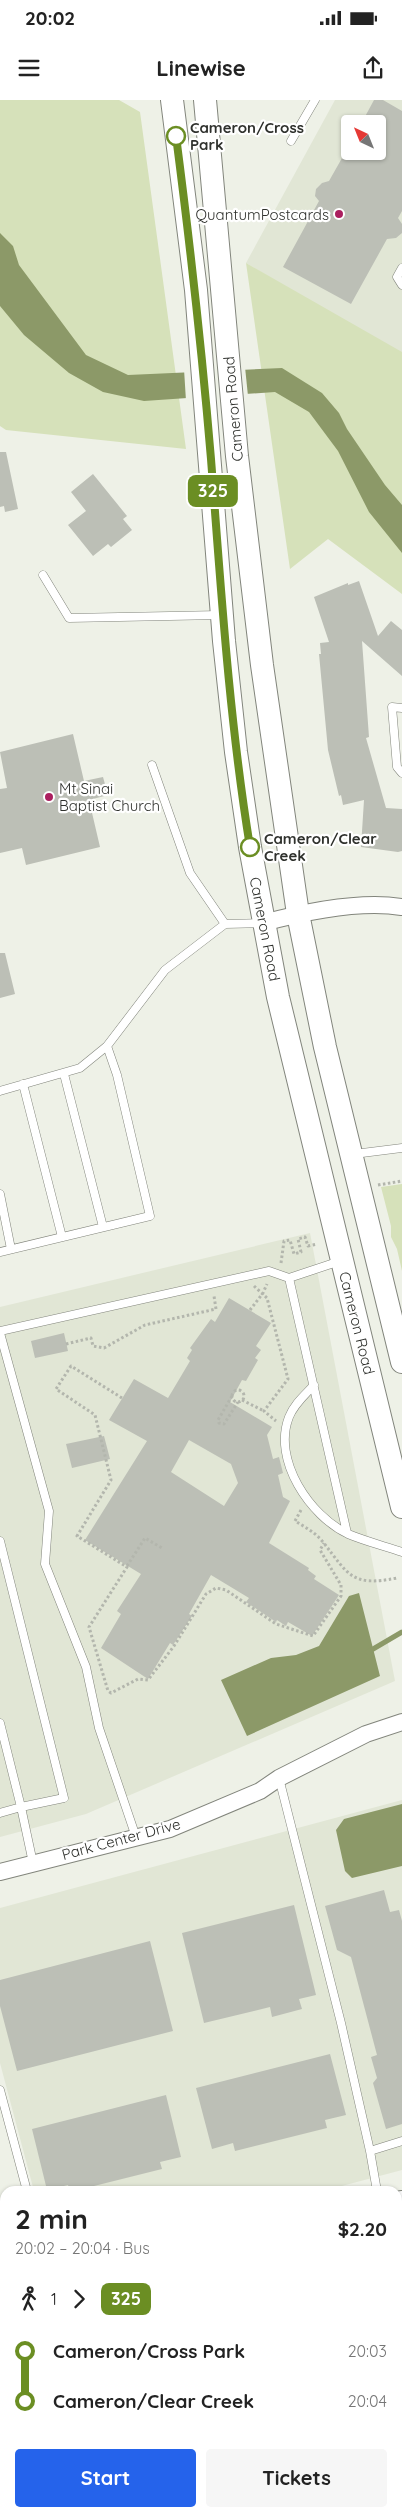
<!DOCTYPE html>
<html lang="en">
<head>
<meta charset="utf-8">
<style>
  :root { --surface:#fff; --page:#f6f6f6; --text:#222; --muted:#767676; --accent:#2563eb }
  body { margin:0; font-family:Quicksand,sans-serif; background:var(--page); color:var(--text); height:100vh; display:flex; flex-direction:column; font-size:19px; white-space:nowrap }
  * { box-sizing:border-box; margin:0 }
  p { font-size:16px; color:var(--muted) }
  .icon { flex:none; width:28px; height:28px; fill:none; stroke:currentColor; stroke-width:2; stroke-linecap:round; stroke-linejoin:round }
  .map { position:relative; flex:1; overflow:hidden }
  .details { position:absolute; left:0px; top:2086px; width:402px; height:331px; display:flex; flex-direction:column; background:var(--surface); border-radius:15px 15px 0 0; box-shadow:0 1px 4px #0004 }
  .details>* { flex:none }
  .badge { padding:0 10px; border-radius:8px; font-size:18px; line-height:32px }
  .needle { width:32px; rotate:317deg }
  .buttons { position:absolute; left:341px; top:15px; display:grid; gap:10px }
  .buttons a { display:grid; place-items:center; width:45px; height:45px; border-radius:5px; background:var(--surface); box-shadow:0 1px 4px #0004; font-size:25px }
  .map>.badge { position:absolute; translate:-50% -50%; box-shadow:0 0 0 2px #fff }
  .legs { display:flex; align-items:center; gap:8px; height:55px; padding:0 15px; font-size:16px }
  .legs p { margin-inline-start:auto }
  .overview { display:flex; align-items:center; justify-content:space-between; height:85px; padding:0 15px }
  h1 { font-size:28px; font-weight:700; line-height:38px }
  .cta { display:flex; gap:10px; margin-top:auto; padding:10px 15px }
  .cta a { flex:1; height:58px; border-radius:5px; background:var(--accent); color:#fff; font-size:20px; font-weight:700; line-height:58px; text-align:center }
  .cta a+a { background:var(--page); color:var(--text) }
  ul { padding:0 15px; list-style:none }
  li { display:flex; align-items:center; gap:18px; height:50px; font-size:19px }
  li i { display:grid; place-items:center; width:8px; height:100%; margin:0 6px; background:currentColor }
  li i::after { content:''; width:12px; height:12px; margin:-6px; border:4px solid; border-radius:50%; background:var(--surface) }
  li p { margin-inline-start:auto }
  li:first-child i { background:linear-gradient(#0000 50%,currentColor 0) }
  li:last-child i { background:linear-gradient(currentColor 50%,#0000 0) }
  .status { display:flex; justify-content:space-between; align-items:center; height:35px; padding:0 25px; background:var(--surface); direction:ltr }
  .status svg { height:14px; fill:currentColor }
  header { display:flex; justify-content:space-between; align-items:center; height:65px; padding:0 15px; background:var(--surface); font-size:22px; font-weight:700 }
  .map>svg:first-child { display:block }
  .built { fill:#e1e6d5; fill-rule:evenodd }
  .green { fill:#d6e1ba }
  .water { fill:#8c9968 }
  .pier { fill:#eef1e7 }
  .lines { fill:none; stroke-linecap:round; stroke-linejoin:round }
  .stream { stroke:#8c9968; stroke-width:5 }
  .building { fill:#bcbfb6; fill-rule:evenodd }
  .lane-casing { stroke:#82857c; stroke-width:9 }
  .street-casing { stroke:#82857c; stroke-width:18 }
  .secondary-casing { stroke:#82857c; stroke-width:24 }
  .path { stroke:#b3b6ad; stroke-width:3; stroke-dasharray:2.5 2.5; stroke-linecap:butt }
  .lane { stroke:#fff; stroke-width:8 }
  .street { stroke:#fff; stroke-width:16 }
  .secondary { stroke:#fff; stroke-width:22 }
  .line-1-casing { stroke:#fff; stroke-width:11 }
  .line-1 { stroke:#6b8e23; stroke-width:8 }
  .stop-1-dot { fill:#fff; stroke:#6b8e23; stroke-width:2.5 }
  .poi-dot { fill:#ab1f5f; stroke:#fff; stroke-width:2 }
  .labels { text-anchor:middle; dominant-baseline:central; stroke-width:4.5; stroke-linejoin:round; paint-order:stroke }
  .stop-label { font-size:15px; font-weight:bold; fill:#2f312d; stroke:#fff; text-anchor:start }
  .poi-label { font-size:15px; fill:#2f312d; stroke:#fff; text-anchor:end }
  .street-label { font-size:15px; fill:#2f312d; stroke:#fff }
</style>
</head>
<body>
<div class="status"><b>20:02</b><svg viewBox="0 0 49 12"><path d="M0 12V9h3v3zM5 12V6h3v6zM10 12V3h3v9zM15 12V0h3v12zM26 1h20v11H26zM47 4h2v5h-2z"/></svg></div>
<header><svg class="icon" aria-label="menu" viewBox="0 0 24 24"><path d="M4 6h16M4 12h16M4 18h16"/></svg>Linewise<svg class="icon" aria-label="share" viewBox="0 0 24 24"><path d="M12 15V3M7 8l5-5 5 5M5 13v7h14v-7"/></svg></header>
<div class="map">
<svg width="402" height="2417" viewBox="0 0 402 2417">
  <rect width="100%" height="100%" fill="#eef1e7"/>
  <path class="built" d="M 335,0 L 402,0 L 402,257 L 246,163 ZM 350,24 L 378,24 L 378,51 L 350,51 Z
    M 310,1133 L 395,1581 L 86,1714 L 0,1737 L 0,1207 Z
    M 402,1700 L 402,2070 L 323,2091 L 34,2091 L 0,1963 L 0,1808 Z
    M 402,2134 L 402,2417 L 0,2417 L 0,2234 L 5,2233 L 5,2412 L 398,2412 L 398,2135 Z"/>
  <path class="green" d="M 0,0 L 119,0 L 140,12 L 186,349 L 6,330 L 0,326 Z
    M 246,163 L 402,252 L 402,494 L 328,439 L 290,469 Z
    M 402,1084 L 402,1171 L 397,1149 L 391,1137 L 391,1126 L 381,1087 Z"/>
  <path class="water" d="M 0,133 L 13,146 L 19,165 L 86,255 L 128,275 L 282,268 L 322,293 L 339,313 L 347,329 L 385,385 L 402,405 L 402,453 L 369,412 L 338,351 L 309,312 L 275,292 L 144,301 L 103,292 L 69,273 L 24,235 L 0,206 Z
    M 359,1493 L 380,1576 L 247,1636 L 221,1580 L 271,1558 L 296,1555 L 319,1546 L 349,1496 Z
    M 402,1704 L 402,1766 L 352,1778 L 345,1771 L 336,1730 L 344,1719 Z"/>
  <path class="pier" d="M 245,267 L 248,296 L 186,301 L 184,269 Z"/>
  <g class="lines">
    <path class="stream" d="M 368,1552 L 402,1532"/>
  </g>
  <path class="building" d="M 374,0 L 383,0 L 402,11 L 402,111 L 398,118 L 402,124 L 402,133 L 396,138 L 387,139 L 351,204 L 283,167 L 319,101 L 315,96 L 316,89 L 322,83 L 329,81 L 346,51 L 378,51 L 378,24 L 361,24 Z
    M 0,352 L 6,352 L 18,409 L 5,412 L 4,406 L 0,407 Z
    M 93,374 L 127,416 L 123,419 L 132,430 L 111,447 L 108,444 L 93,456 L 68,425 L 86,411 L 71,392 Z
    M 359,481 L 378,536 L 391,521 L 402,530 L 402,576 L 362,541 L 369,637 L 366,638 L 386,708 L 402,709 L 402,751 L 398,752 L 361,747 L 364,700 L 343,705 L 341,695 L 339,696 L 328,650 L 319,554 L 321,554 L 320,543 L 329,542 L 314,497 L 348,483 L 348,485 Z
    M 73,634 L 84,681 L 103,677 L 108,695 L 89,700 L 100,747 L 26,765 L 22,748 L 0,753 L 0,689 L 7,688 L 0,652 Z
    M 0,853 L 5,853 L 15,894 L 0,898 Z
    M 229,1198 L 271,1223 L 256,1246 L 261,1250 L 255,1258 L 258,1260 L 246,1281 L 242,1280 L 230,1302 L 272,1327 L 267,1335 L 273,1359 L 279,1357 L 283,1373 L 278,1375 L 283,1397 L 290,1401 L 269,1443 L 309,1468 L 308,1470 L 316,1476 L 314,1479 L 339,1495 L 312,1536 L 288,1522 L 286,1526 L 277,1520 L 276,1522 L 246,1502 L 249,1498 L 211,1475 L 189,1514 L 192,1516 L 173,1545 L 170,1543 L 148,1579 L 101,1548 L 121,1514 L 117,1511 L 141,1474 L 85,1440 L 147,1341 L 109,1320 L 134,1279 L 168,1298 L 190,1261 L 187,1258 L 192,1250 L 190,1248 L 211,1219 L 215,1222 ZM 189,1340 L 231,1364 L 238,1383 L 224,1406 L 171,1372 Z
    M 64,1233 L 68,1251 L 35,1258 L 31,1241 Z
    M 104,1336 L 110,1359 L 72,1368 L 66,1344 Z
    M 384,1790 L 390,1812 L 399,1810 L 402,1821 L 402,2024 L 386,2029 L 373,1983 L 377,1978 L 371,1957 L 377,1955 L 351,1857 L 337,1850 L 325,1806 Z
    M 294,1805 L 316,1895 L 299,1899 L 302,1909 L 272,1917 L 270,1907 L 204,1923 L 182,1833 Z
    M 150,1841 L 173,1931 L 17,1971 L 0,1906 L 0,1880 Z
    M 330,1954 L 346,2015 L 325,2020 L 327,2028 L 235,2051 L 233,2043 L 212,2049 L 196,1988 Z
    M 166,1995 L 181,2057 L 160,2062 L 162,2069 L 74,2091 L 70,2091 L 68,2085 L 47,2090 L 32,2029 Z"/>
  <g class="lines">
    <g class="lane-casing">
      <path id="lane" d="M 291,41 L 315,0
        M 402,168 L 397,177 L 402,185
        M 43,475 L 69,518 L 220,515
        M 402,608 L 392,607 L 397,667 L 402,673
        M 152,665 L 190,773 L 225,824
        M 64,974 L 103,1127
        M 23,984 L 62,1137
        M 0,991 L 80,968 L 107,946 L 165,870 L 225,824 L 261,823
        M 354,1054 L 402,1048
        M 0,1094 L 11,1149
        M 0,1152 L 150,1116 L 117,975 L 107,946
        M 289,1178 L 340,1161
        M 0,1231 L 269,1171 L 289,1178 L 347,1433
        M 0,1233 L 49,1411 L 45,1464 L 86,1567 L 99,1628 L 136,1737
        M 314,1285 C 305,1295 294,1304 289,1317 C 272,1360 310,1416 348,1434 C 365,1441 384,1446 402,1452
        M 0,1441 L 64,1698 L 21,1707 L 33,1763
        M 0,1623 L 21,1707 L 0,1713
        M 279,1678 L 341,1923 L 370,2051 L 377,2091
        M 0,1990 L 27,2091
        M 370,2051 L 402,2041
        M 0,2121 L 5,2120
        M 398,2208 L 402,2207
        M 398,2280 L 402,2279
        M 0,2289 L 5,2288
        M 398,2292 L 402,2310
        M 161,2412 L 162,2417
        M 251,2412 L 252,2417"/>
    </g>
    <g class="street-casing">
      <path id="street" d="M 263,823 C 304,812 359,800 402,807
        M 0,1772 L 170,1729 L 260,1691 L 279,1678 L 366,1634 L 402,1622"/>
    </g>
    <g class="secondary-casing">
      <path id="secondary" d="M 172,0 L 196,190 L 224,541 L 236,652 L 250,747 L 278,897 L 402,1407
        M 205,0 L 237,356 L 262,565 L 298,814 L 325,947 L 402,1262
        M 398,2103 L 402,2102
        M 0,2205 L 5,2204"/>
    </g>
    <path class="path" d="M 378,1085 L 402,1081
      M 281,1163 L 284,1141 L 290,1140 L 294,1154 L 301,1152 L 298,1139 L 305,1137 L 308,1146 L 317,1144
      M 254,1186 L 267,1198 L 288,1279 L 264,1311 L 276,1321
      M 250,1210 L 263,1193 L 267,1184
      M 66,1244 L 91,1238 L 93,1246 L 104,1248 L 145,1225 L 216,1209 L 214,1196
      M232 1296a6 6 0 1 1 12 0a6 6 0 1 1-12 0Z
      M 232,1296 L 218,1320 L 219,1323 L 224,1324 L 238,1302
      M 122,1298 L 71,1266 L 56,1289 L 95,1315 L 111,1380 L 77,1436 L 127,1467 L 89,1527 L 108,1591 L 111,1593 L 138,1579 L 148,1580 L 174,1546 L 206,1494 L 216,1488 L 226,1490 L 276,1524 L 313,1536 L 341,1496 L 341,1485 L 320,1450 L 324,1443
      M 242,1300 L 264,1311
      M 301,1410 L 295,1421 C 305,1427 316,1433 323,1442 C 349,1475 351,1487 397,1478
      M 127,1466 L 145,1438 L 162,1448"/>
    <use href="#lane" class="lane"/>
    <use href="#street" class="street"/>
    <use href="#secondary" class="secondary"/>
  </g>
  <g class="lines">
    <g class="line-1-casing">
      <path id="line-1" d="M 176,36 C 190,144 202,251 211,359 C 221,489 229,618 250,747"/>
    </g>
    <use href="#line-1" class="line-1"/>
  </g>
  <g class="stop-1-dot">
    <circle cx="176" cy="36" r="9"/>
    <circle cx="250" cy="747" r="9"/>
  </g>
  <g class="poi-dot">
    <circle cx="339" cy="114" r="5"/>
    <circle cx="49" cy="697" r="5"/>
  </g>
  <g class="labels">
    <g class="stop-label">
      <text x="190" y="27">Cameron/Cross<tspan x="190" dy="17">Park</tspan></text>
      <text x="264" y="738">Cameron/Clear<tspan x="264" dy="17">Creek</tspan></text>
    </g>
    <g class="poi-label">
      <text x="329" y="114">QuantumPostcards</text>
      <text x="59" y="688" text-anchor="start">Mt Sinai<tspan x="59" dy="17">Baptist Church</tspan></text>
    </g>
    <g class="street-label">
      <text transform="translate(233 309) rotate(-95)">Cameron Road</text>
      <text transform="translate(265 829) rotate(79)">Cameron Road</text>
      <text transform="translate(357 1223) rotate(76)">Cameron Road</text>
      <text transform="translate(121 1739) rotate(-15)">Park Center Drive</text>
    </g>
  </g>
</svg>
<div class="buttons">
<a><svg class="needle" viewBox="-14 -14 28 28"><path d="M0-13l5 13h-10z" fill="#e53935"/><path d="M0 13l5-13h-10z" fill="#767676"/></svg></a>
</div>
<b class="badge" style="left:213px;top:391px;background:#6b8e23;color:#fff">325</b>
<section class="details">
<div class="overview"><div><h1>2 min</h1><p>20:02 – 20:04 · Bus</p></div><b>$2.20</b></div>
<div class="legs"><svg class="icon" aria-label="walk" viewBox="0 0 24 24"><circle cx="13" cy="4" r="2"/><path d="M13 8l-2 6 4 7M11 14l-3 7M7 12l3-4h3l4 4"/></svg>1<svg class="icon" aria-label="forward" viewBox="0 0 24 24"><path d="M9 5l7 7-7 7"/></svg><b class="badge" style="background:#6b8e23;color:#fff">325</b></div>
<ul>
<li><i style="color:#6b8e23"></i><b>Cameron/Cross Park</b><p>20:03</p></li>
<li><i style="color:#6b8e23"></i><b>Cameron/Clear Creek</b><p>20:04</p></li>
</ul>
<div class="cta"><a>Start</a><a>Tickets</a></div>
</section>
</div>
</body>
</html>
